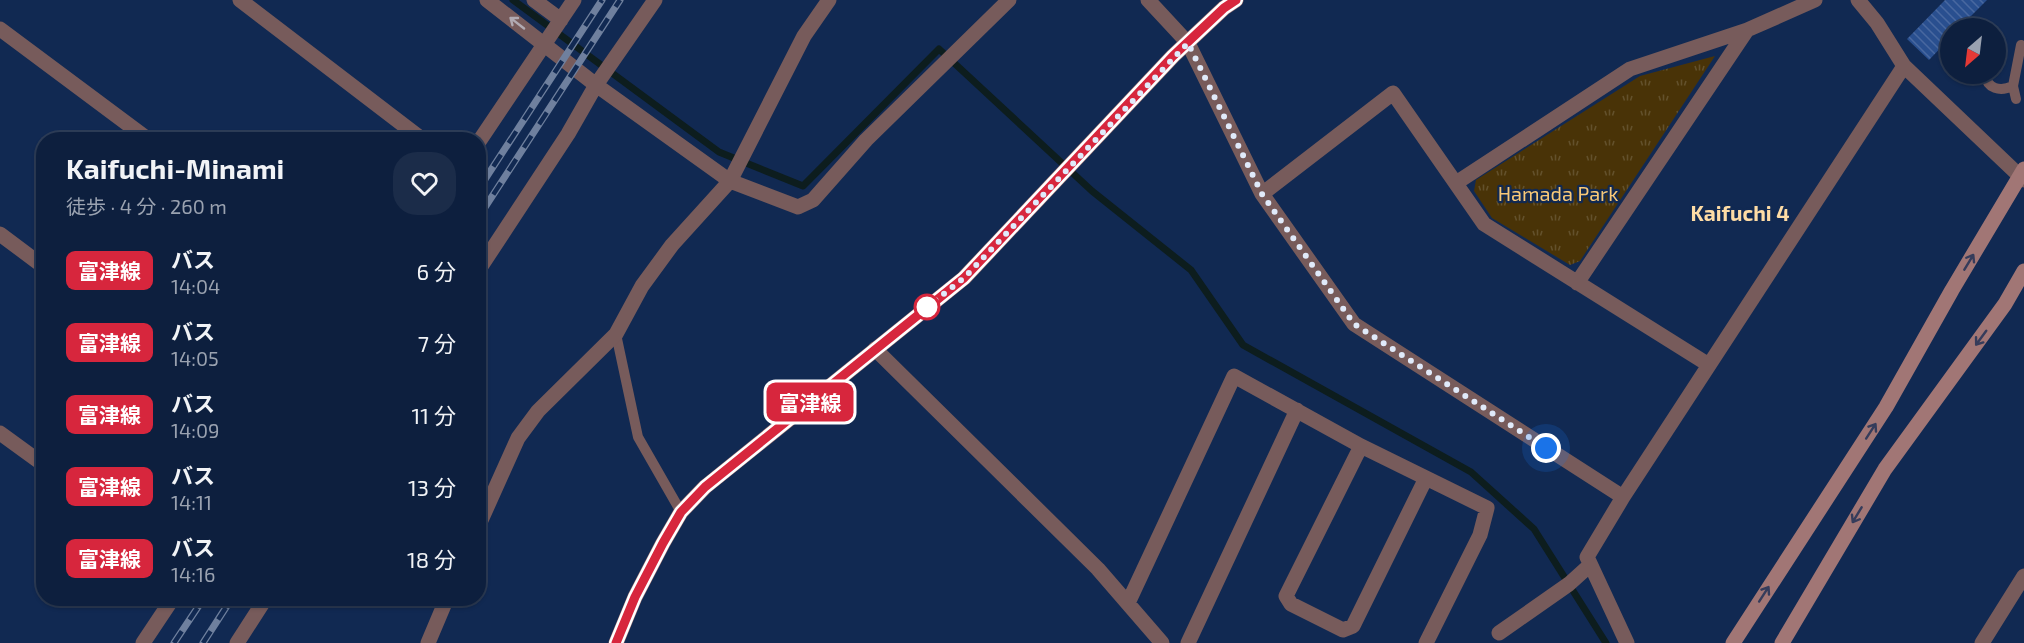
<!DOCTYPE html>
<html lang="ja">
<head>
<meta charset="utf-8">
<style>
  :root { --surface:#0d1f3e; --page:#1b2c49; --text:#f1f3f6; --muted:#9aa2b0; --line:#2d3d58 }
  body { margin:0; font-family:"Exo 2","Noto Sans JP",sans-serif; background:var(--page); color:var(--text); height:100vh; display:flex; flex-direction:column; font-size:22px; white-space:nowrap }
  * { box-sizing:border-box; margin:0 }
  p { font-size:20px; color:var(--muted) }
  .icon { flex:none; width:33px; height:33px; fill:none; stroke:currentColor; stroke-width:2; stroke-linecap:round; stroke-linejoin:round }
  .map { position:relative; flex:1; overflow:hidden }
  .sheet { position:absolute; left:36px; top:132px; width:450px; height:474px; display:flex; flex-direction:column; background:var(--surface); border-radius:24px; box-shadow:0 2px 4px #0004,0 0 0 2px var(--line) }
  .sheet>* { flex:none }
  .badge { padding:0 12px; border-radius:9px; font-size:21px; line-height:39px }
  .needle { width:39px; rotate:208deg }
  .controls { position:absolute; left:1940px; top:18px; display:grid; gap:12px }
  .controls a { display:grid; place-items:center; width:66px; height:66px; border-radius:50%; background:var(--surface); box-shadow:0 2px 4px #0004,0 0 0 2px var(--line); font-size:30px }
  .you { position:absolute; width:30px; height:30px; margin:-15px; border:4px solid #fff; border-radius:50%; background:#1a73e8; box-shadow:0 0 0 9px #1a73e833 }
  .map>.badge { position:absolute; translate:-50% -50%; box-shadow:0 0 0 3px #fff }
  .round { display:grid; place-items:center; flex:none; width:63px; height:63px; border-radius:24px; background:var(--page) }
  .head { display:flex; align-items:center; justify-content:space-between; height:102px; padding:0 30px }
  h1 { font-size:28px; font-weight:700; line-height:45px }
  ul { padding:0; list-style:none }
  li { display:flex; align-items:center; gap:18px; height:72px; padding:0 30px }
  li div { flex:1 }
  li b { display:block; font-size:22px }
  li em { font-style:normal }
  li .badge { min-width:66px; font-weight:700; text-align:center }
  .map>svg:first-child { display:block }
  .grass { fill:url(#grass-tufts) }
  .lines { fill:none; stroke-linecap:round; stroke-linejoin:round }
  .stream { stroke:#0d1d1e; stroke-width:7 }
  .building { fill:url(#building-back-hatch) }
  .lane { stroke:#775b5b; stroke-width:10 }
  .street { stroke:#775b5b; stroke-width:15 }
  .secondary { stroke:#a17675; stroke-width:15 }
  .rail-casing { stroke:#6f809e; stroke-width:7 }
  .rail { stroke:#112952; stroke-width:4.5; stroke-dasharray:14; stroke-linecap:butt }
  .oneway { stroke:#b1aab2 }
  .oneway2 { stroke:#353c5b }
  .line-casing { stroke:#fff; stroke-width:14 }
  .line { stroke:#d7263d; stroke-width:9 }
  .walk { stroke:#e0eafa; stroke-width:6; stroke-dasharray:0 10.8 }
  .stop-dot { fill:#fff; stroke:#d7263d; stroke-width:3 }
  .labels { text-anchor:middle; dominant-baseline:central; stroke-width:4.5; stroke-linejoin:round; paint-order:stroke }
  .park-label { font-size:20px; fill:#f9c977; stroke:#112952 }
  .neighbourhood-label { font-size:21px; font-weight:bold; fill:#fedca5; stroke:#112952 }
</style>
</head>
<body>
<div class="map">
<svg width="2024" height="643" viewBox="0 0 2024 643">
  <defs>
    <pattern id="grass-tufts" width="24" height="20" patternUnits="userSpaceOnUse" patternTransform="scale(1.5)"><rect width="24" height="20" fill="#493307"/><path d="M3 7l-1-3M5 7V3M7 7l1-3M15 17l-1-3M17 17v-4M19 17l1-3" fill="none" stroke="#63512c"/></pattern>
    <pattern id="building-back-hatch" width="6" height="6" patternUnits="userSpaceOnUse" patternTransform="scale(1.5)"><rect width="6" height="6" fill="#294f8f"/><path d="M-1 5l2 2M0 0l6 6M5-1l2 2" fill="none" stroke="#4868a0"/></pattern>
  </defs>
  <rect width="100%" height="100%" fill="#112952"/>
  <path class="grass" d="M 1715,56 L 1580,261 L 1570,265 L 1492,218 L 1474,191 L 1476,180 L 1640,76 Z"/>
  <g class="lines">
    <path class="stream" d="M 513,0 L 719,152 L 803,186 L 939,49 L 1092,191 L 1191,270 L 1243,345 L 1471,472 L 1534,529 L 1606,643"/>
  </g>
  <path class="building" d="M 1945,0 L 1987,0 L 1959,28 L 1950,28 L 1950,38 L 1929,60 L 1907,39 Z"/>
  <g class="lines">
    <path class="lane" d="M 1985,74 C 1987,89 2000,92 2013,86
      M 2016,99 L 2013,86 L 2021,45
      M 616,334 L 638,437 L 681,512"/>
    <path class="street" d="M 240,0 L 423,140
      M 487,0 L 596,85 L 730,181 L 798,207 L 813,200 L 866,140 L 1009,0
      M 534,0 L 561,20
      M 1148,0 L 1188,43 L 1262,194 L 1354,324 L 1623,497
      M 1858,0 L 1877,23 L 1904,66 L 2024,180
      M 0,29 L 149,140
      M 478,143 L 574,0
      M 1456,183 L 1630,69 L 1747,30 L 1815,0
      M 1262,194 L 1393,93 L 1484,224 L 1709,365
      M 0,234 L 44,267
      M 478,271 L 568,134 L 596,85 L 655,0
      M 1577,283 L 1747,30
      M 875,349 L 1098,569 L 1162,643
      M 0,433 L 44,465
      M 1361,446 L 1286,596 L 1291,604 L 1343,630 L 1353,626 L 1426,478
      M 478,527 L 518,438 L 538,411 L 616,334 L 642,286 L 672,245 L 730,181 L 804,36 L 829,0
      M 1128,603 L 1234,376 L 1361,446 L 1487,508 L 1480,535 L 1426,643
      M 1499,633 L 1569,584 L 1590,565
      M 143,643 L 173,598
      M 237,643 L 266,598
      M 428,643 L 447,598
      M 1188,643 L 1297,410
      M 1627,643 L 1587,557 L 1623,497 L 1904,66
      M 1982,643 L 2024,576"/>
    <path class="secondary" d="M 616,643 L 635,597 L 663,543 L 681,512 L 705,487 L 964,278 L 1173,56 L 1224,8 L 1236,0
      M 1733,643 L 1886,407 L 1952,290 L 2024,169
      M 1782,643 L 1885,469 L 2005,304 L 2024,271"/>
    <g class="rail-casing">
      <path id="rail" d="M 478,190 L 602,0
        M 478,218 L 620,0
        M 174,643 L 204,598
        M 203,643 L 232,598"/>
    </g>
    <use href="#rail" class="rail"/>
  </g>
  <defs><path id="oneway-shaft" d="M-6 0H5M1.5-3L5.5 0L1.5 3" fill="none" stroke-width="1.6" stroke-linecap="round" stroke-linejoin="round" transform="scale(1.5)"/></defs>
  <use class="oneway" href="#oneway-shaft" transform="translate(517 23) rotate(-142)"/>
  <g class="oneway2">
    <use href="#oneway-shaft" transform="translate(1969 262) rotate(-59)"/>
    <use href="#oneway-shaft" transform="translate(1981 338) rotate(126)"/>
    <use href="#oneway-shaft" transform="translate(1871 431) rotate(-57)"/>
    <use href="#oneway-shaft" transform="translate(1857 515) rotate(121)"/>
    <use href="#oneway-shaft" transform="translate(1764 594) rotate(-57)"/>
  </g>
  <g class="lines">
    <g class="line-casing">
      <path id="line" d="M 616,643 L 635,597 L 663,543 L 681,512 L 705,487 L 964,278 L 1173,56 L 1224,8 L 1236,0"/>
    </g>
    <use href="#line" class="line"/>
    <path class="walk" d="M 927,307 L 964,278 L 1188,43 L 1262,194 L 1354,324 L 1546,448"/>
  </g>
  <circle class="stop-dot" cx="927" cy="307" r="12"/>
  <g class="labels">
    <g class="park-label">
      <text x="1558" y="193">Hamada Park</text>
    </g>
    <g class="neighbourhood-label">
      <text x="1740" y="212">Kaifuchi 4</text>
    </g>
  </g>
</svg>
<div class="controls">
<a><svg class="needle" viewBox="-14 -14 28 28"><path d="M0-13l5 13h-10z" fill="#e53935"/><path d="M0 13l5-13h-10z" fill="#9aa2b0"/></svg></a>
</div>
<div class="you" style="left:1546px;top:448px"></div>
<b class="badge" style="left:810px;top:402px;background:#d7263d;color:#fff">富津線</b>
<section class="sheet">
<div class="head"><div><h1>Kaifuchi-Minami</h1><p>徒歩 · 4 分 · 260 m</p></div><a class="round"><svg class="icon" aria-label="heart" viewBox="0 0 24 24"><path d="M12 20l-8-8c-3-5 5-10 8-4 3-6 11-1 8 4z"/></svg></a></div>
<ul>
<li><span class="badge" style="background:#d7263d;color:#fff">富津線</span><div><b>バス</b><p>14:04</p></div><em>6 分</em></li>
<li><span class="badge" style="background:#d7263d;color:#fff">富津線</span><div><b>バス</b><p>14:05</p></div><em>7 分</em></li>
<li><span class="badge" style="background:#d7263d;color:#fff">富津線</span><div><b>バス</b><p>14:09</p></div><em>11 分</em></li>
<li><span class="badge" style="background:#d7263d;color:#fff">富津線</span><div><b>バス</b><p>14:11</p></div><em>13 分</em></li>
<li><span class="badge" style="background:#d7263d;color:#fff">富津線</span><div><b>バス</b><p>14:16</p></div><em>18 分</em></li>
</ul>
</section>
</div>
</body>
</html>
